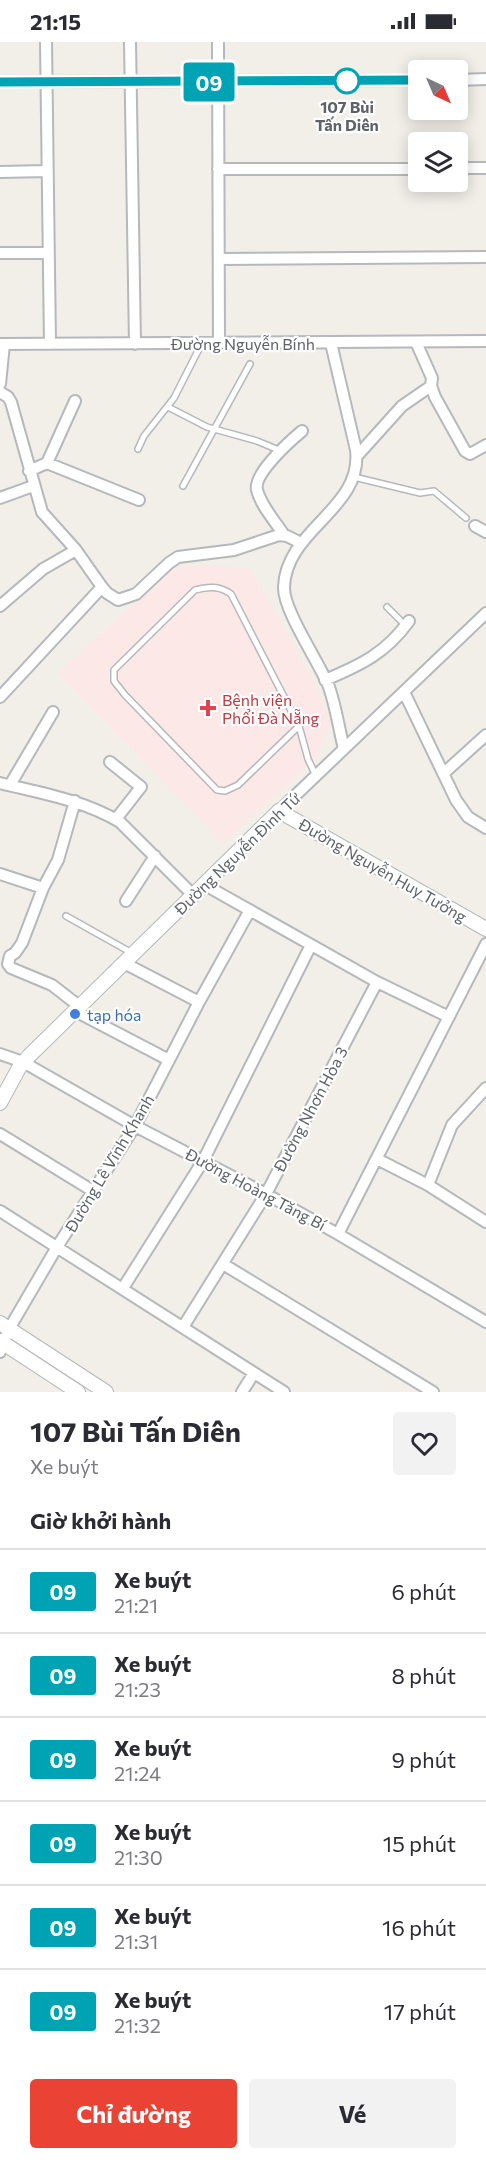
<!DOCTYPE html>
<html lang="vi">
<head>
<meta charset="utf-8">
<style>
  :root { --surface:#fff; --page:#f2f2f3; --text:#2b2b33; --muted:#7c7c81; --line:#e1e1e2; --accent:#ea4335 }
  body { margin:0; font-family:Commissioner,sans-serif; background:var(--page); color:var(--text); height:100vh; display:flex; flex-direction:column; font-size:22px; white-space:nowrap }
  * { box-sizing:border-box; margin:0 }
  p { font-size:20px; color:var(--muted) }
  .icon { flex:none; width:33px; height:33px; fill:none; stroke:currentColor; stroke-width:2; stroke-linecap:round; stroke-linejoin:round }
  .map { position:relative; height:1350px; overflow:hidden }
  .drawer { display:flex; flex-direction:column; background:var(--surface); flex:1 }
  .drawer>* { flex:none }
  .badge { padding:0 12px; border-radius:4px; font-size:21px; line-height:39px }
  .needle { width:39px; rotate:136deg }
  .tools { position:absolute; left:408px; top:18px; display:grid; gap:12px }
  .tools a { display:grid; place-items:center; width:60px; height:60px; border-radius:6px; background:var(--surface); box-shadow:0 3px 15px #0003; font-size:30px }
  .map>.badge { position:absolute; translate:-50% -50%; box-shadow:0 0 0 3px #fff }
  h2 { padding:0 30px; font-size:22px; line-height:54px }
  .round { display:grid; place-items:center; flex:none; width:63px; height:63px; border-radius:6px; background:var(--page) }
  .overview { display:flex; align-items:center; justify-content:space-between; height:102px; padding:0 30px }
  h1 { font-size:28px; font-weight:700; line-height:45px }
  .cta { display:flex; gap:12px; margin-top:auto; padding:12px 30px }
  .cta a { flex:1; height:69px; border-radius:6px; background:var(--accent); color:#fff; font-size:24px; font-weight:700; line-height:69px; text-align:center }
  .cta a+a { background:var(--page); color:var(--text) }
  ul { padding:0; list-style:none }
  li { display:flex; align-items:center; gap:18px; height:84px; padding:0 30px; border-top:2px solid var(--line) }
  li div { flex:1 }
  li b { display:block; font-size:22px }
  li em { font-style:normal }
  li .badge { min-width:66px; font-weight:700; text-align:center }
  .status { display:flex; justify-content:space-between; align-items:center; height:42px; padding:0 30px; background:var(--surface); direction:ltr }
  .status svg { height:16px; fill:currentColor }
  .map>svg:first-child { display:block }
  .medical { fill:#fce8e6 }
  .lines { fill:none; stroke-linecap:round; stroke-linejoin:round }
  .service-casing { stroke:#b5b8bc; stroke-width:8 }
  .minor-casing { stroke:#b5b8bc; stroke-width:14 }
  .tertiary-casing { stroke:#b5b8bc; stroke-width:16 }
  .service { stroke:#fff; stroke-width:5 }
  .minor { stroke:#fff; stroke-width:10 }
  .tertiary { stroke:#fff; stroke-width:14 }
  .line-casing { stroke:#fff; stroke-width:14 }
  .line { stroke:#00a3b4; stroke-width:9 }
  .stop-dot { fill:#fff; stroke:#00a3b4; stroke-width:3 }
  .health-dot { fill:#e0444e; stroke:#fff; stroke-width:2 }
  .shop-dot { fill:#3f7fe0; stroke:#fff; stroke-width:2 }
  .labels { text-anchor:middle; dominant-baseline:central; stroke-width:4.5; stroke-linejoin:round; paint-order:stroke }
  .stop-label { font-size:16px; font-weight:bold; fill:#5f6368; stroke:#fff }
  .street-label { font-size:16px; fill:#5f6368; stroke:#fff }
  .health-label { font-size:16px; fill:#be3a42; stroke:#fff; text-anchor:start }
  .shop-label { font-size:16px; fill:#366cbe; stroke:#fff; text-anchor:start }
</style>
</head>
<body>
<div class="status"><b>21:15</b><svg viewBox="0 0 49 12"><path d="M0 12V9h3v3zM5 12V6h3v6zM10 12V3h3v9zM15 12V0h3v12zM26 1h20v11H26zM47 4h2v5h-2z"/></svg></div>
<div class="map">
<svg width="486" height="1350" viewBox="0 0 486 1350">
  <rect width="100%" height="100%" fill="#f1efe8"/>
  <path class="medical" d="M 204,523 L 250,526 L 319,650 L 330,683 L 314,717 L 223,801 L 58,631 L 175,524 Z"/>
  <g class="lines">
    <g class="service-casing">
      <path id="service" d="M 168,365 L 207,385 L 257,399 L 281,409
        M 138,407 L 144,394 L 174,356 L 202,301
        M 354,435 L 420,451 L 434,449 L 466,476
        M 183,444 L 250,322
        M 387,565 L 406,584
        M 299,684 L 238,743 L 225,749 L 217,748 L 125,653 L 114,639 L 114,628 L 195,548 C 209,544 220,544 231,552 L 299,684 L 308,717 L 316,734
        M 66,874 L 132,911"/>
    </g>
    <g class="minor-casing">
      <path id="minor" d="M 46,0 L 50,302
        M 130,0 L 135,302
        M 218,0 L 219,301
        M 458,38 L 486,37
        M 0,40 L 418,38
        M 458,126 L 486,126
        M 218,127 L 418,127
        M 0,130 L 47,129
        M 0,211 L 48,211
        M 219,217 L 486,215
        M 416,300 L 432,336 L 431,344 L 435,355 L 465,409 L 470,412 L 486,403
        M 331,301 L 356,408 C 363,467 286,487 284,545 C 283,568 319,620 329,645 C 336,665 339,687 344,707
        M 0,302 L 486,299
        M 0,342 L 4,302
        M 0,350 L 8,355 L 11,360 L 42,470 L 76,508 L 102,545 L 107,551 L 118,558 L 136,552 L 169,521 L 178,515 L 234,508 L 279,493 L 287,494 L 301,501
        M 357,414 L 402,364 L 431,344
        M 47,421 L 139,458
        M 29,429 L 47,421 L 75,359
        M 0,456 L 33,444
        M 475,484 L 486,490
        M 284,493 C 275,479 261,464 257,448 C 253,432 290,399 302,389
        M 0,564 L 43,527 L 76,508
        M 325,638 C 361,623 386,611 409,579
        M 404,650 L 456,758 L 468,775 L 486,786
        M 0,655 L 102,545
        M 110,720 L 141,745 L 116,777
        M 444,731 L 486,693
        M 0,741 C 41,751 83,758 120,780 L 194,854
        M 10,743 L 53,670
        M 279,769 L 486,571
        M 0,832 L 43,846
        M 205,843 L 377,940 L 449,975
        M 126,859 L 155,814
        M 10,914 L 15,911 L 22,901 L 43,846 L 58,818 L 75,759
        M 10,914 L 8,922 L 11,926 L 52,943 L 79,964
        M 124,921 L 199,960
        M 75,969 L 169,1018
        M 0,1012 L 23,1020 L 135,1084 L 266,1152 L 338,1192 L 486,1280
        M 0,1092 L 93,1149
        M 377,1117 L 428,1143 L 486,1180
        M 428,1143 L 452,1083 L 486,1046
        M 0,1169 L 284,1350
        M 338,1192 L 486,902
        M 223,1222 L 433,1350
        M 123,1246 L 203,1119 L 311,903
        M 183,1285 L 266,1152 L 377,940
        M 0,1310 L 9,1287 L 57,1205 L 135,1084 L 199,960 L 250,868
        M 242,1350 L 254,1331"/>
    </g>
    <g class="tertiary-casing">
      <path id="tertiary" d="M 0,1061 L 19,1026 L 29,1014 L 279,769 L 486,887
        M 0,1281 L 106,1350
        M 0,1299 L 78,1350"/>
    </g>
    <use href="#service" class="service"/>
    <use href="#minor" class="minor"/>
    <use href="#tertiary" class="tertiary"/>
  </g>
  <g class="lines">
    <g class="line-casing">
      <path id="line" d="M 0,40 L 418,38"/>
    </g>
    <use href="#line" class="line"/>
  </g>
  <circle class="stop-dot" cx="347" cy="39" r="12"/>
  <path class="health-dot" d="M205 657h6v6h6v6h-6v6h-6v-6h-6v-6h6z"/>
  <circle class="shop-dot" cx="75" cy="972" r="6"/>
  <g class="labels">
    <g class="stop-label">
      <text x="347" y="64">107 Bùi<tspan x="347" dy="18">Tấn Diên</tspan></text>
    </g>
    <g class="street-label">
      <text x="243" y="301">Đường Nguyễn Bính</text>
      <text transform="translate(237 811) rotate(-44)">Đường Nguyễn Đình Tứ</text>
      <text transform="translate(383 828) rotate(30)">Đường Nguyễn Huy Tưởng</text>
      <text transform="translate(310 1067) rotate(-62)">Đường Nhơn Hòa 3</text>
      <text transform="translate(109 1121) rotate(-59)">Đường Lê Vĩnh Khanh</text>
      <text transform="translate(256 1147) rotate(28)">Đường Hoàng Tăng Bí</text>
    </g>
    <g class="health-label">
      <text x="222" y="657">Bệnh viện<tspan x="222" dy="18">Phổi Đà Nẵng</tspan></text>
    </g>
    <g class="shop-label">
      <text x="87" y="972">tạp hóa</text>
    </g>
  </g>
</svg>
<div class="tools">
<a><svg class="needle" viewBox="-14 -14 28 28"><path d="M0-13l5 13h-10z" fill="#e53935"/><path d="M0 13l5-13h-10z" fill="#7c7c81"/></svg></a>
<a><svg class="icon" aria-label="layers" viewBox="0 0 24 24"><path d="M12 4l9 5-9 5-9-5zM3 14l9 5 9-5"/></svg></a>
</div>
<b class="badge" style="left:209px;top:40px;background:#00a3b4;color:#fff">09</b>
</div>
<section class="drawer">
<div class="overview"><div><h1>107 Bùi Tấn Diên</h1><p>Xe buýt</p></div><a class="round"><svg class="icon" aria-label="heart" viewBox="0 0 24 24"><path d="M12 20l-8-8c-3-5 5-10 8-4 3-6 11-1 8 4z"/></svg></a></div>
<h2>Giờ khởi hành</h2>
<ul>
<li><span class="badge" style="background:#00a3b4;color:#fff">09</span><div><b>Xe buýt</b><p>21:21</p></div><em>6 phút</em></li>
<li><span class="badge" style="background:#00a3b4;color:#fff">09</span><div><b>Xe buýt</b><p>21:23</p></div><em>8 phút</em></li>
<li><span class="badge" style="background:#00a3b4;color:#fff">09</span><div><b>Xe buýt</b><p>21:24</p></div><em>9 phút</em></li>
<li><span class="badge" style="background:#00a3b4;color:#fff">09</span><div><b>Xe buýt</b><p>21:30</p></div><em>15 phút</em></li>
<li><span class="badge" style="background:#00a3b4;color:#fff">09</span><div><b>Xe buýt</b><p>21:31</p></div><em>16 phút</em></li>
<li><span class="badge" style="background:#00a3b4;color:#fff">09</span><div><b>Xe buýt</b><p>21:32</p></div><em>17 phút</em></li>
</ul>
<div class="cta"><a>Chỉ đường</a><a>Vé</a></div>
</section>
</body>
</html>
